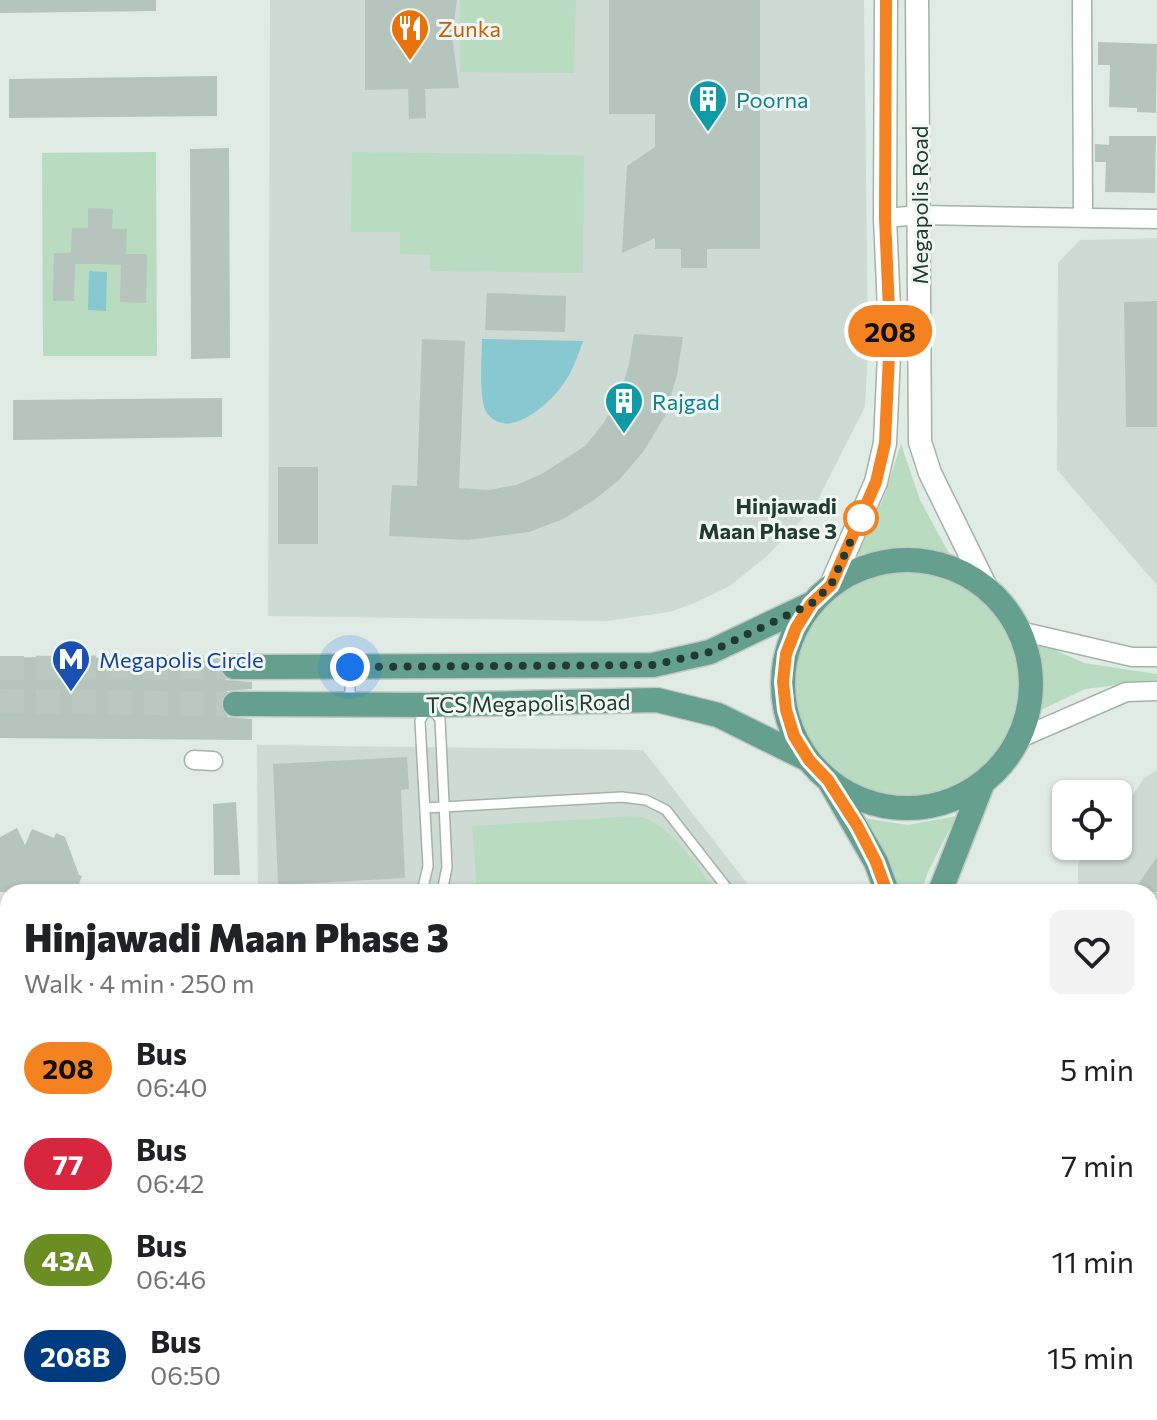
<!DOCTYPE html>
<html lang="en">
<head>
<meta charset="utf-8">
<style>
  :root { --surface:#fff; --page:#f2f2f2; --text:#202124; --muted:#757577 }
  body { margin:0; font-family:Commissioner,sans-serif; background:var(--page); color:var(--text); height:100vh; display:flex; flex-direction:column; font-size:30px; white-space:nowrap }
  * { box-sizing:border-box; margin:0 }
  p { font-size:26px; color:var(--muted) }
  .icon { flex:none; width:44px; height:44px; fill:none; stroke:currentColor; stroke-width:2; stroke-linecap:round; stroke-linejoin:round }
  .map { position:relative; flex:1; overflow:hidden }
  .details { position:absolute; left:0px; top:884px; width:1158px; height:536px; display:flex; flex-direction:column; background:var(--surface); border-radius:24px 24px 0 0; box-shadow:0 2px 6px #0004 }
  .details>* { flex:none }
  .badge { padding:0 16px; border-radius:26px; font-size:28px; line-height:52px }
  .buttons { position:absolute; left:1052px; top:780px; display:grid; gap:16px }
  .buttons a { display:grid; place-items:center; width:80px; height:80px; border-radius:12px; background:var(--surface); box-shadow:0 2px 6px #0004; font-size:40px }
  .you { position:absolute; width:40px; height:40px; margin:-20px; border:6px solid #fff; border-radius:50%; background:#1a73e8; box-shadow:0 0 0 12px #1a73e833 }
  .map>.badge { position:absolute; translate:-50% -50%; box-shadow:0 0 0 4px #fff }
  .round { display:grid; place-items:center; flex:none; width:84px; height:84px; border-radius:12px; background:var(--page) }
  .headline { display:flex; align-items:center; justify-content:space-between; height:136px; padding:0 24px }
  h1 { font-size:38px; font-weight:800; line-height:60px }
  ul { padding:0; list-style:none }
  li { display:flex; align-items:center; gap:24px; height:96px; padding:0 24px }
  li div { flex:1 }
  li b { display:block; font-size:30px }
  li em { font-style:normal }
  li .badge { min-width:88px; font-weight:700; text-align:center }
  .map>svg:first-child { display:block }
  .built { fill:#cedad4 }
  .green { fill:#b9dcc1 }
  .water { fill:#88c8d0 }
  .building { fill:#b5c5be }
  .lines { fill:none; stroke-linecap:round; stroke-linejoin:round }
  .primary-tunnel { stroke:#bac8c1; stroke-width:24; stroke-dasharray:24 12; stroke-linecap:butt }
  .service-casing { stroke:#a3b3ac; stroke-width:12 }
  .minor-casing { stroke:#a3b3ac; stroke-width:21 }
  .tertiary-casing { stroke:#a3b3ac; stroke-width:25 }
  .primary-casing { stroke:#c1c8c6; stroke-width:27 }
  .service { stroke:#fff; stroke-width:9 }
  .minor { stroke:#fff; stroke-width:18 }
  .tertiary { stroke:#fff; stroke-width:22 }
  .primary { stroke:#65a08e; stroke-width:24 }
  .line-casing { stroke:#fff; stroke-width:18 }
  .line { stroke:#f58220; stroke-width:12 }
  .walk { stroke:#213b33; stroke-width:8; stroke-dasharray:0 14.4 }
  .stop-dot { fill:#fff; stroke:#f58220; stroke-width:4 }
  .labels { text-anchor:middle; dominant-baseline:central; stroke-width:6; stroke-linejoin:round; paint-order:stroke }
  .food-label { font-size:22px; fill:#c56008; stroke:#f0f7f3; text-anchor:start }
  .culture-label { font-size:22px; fill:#0d838f; stroke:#f0f7f3; text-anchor:start }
  .street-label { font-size:22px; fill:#213b33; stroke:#f0f7f3 }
  .stop-label { font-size:22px; font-weight:bold; fill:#213b33; stroke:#f0f7f3; text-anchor:end }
  .transit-label { font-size:22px; fill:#164399; stroke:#f0f7f3; text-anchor:start }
</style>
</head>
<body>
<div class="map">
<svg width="1157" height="1420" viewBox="0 0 1157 1420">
  <rect width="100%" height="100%" fill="#e0ebe5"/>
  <path class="built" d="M 270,0 L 864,0 L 868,348 L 865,407 L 814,507 L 768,555 L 730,586 L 695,603 L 669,612 L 607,621 L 268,616 Z
    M 1157,238 L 1157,585 L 1057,470 L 1058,263 L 1080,240 Z
    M 257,745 L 643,750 L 754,892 L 258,892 Z
    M 1157,770 L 1157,1145 L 1150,1145 L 1150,892 L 1078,892 L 1078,863 L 1094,846 L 1118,846 L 1118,818 L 1144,778 Z
    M 264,1412 L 847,1412 L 847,1420 L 265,1420 Z"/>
  <path class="green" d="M 460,0 L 576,0 L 574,73 L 460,72 Z
    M 156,152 L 157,356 L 43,356 L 42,153 Z
    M 352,152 L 584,155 L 583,273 L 430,271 L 430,255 L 400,254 L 400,232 L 351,232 Z
    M 901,444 L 920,500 L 950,555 L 902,547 L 857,555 L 883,499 Z
    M795 684a112 112 0 1 1 224 0a112 112 0 1 1-224 0Z
    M 1038,642 L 1084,663 L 1157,674 L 1157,680 L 1085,689 L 1041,710 L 1043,677 Z
    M 636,816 C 670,821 695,866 717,892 L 477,892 L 472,826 Z
    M 956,816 L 928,872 L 921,892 L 897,892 L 863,818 L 908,825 Z"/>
  <path class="water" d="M 89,271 L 107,272 L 106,311 L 88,310 Z
    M 482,339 L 583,341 C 578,355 574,368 566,380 C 553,401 509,443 487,413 C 478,399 482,357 482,339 Z"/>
  <path class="building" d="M 0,0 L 156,0 L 156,11 L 0,13 Z
    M 365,0 L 457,0 L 452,36 L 459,88 L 425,89 L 426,118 L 409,119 L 408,89 L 365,90 Z
    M 609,0 L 760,0 L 760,249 L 707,249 L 707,268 L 681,268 L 681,249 L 655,249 L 655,238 L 622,253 L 627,166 L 655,147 L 655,114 L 609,114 Z
    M 1098,42 L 1157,44 L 1156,113 L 1137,112 L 1137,108 L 1109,107 L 1110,65 L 1098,65 Z
    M 217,76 L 217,116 L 9,118 L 9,79 Z
    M 1109,136 L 1156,136 L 1155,193 L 1105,192 L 1106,162 L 1095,162 L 1095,144 L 1109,145 Z
    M 229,148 L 230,358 L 191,359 L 190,149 Z
    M 88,208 L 113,209 L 112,229 L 127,229 L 126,254 L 147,254 L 146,303 L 120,302 L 121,265 L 96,264 L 75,264 L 74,301 L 53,301 L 54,253 L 71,253 L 72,228 L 88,228 Z
    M 487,293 L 566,296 L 565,332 L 485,330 Z
    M 1157,301 L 1157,427 L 1126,427 L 1124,302 Z
    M 634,334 L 683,337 L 677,375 L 665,416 L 643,452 L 618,481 L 594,500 L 563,519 L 529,532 L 468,540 L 389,536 L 392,485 L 417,486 L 422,339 L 465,341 L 459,488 L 489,490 L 516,485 L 542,474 L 585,446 L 603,424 L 620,396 L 629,364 Z
    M 222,398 L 222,437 L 13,440 L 13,400 Z
    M 278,467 L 318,467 L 318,544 L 278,544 Z
    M 0,657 L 222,659 L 219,668 L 226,680 L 252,682 L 252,689 L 227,691 L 220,703 L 222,712 L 228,717 L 252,719 L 252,740 L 0,738 Z
    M 407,757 L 409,789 L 401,790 L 405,878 L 278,885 L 273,764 Z
    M 236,802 L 240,875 L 214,875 L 213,804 Z
    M 17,828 L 25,845 L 32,829 L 54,838 L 56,833 L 65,837 L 79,875 L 82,876 L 76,892 L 25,892 L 16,889 L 15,892 L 0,892 L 0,837 Z
    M 1157,857 L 1157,892 L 1135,892 L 1141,880 Z"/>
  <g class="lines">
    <path class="primary-tunnel" d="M 0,668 L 234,667
      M 0,701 L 235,704"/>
    <g class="service-casing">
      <path id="service" d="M 350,667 L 350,704
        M 425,808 L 622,797 L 646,800 L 666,810 L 730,892
        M 374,892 L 388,892
        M 422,892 L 428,866 L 420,721 L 428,705 L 440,719 L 447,867 L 442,892
        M 288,1412 L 289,1420
        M 317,1412 L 317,1420
        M 534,1412 L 535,1420
        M 397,1418 L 527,1412
        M 827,1420 L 827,1412"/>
    </g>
    <g class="minor-casing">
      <path id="minor" d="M 1082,0 L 1083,218
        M 885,218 L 919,215 L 1157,219
        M 1020,631 L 1132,657 L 1157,657
        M 1018,739 L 1126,692 L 1157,691
        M 194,760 L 213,761"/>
    </g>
    <g class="tertiary-casing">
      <path id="tertiary" d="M 917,0 L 920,442 L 930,473 L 986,587
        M 831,585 L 876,482 L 885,443 L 890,333 L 885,218 L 886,0"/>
    </g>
    <g class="primary-casing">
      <path id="primary" d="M783 684a124 124 0 1 1 248 0a124 124 0 1 1-248 0Z
        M 234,667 L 653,665 L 710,652 L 811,604
        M 235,704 L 428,705 L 657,700 L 718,715 L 809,760
        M 831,784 L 876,862 L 887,892
        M 940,892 L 983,782
        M 895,1412 L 895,1420
        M 927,1412 L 928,1420"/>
    </g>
    <use href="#service" class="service"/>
    <use href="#minor" class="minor"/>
    <use href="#tertiary" class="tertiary"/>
    <use href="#primary" class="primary"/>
  </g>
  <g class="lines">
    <g class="line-casing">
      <path id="line" d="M 886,0 L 885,218 L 890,333 L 885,443 L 876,482 L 831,585 L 811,604 L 796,628 L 786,654 L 783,682 L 786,710 L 794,736 L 809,760 L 828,780 L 858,827 L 876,862 L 887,892"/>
    </g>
    <use href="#line" class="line"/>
    <path class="walk" d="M 350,667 L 653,665 L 710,652 L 811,604 L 831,585 L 861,518"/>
  </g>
  <defs>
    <g id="restaurant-pin" transform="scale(2)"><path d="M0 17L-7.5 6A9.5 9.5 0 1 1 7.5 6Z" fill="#e8710a" stroke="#f0f7f3"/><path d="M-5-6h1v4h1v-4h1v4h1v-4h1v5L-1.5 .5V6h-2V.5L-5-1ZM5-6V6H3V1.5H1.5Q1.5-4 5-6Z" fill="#fff"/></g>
    <g id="building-pin" transform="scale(2)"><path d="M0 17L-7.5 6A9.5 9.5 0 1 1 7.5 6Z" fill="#0f9aa8" stroke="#f0f7f3"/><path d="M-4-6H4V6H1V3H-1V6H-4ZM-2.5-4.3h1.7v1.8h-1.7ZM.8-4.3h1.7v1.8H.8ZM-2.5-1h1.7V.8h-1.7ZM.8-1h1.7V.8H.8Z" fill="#fff"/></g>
    <g id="metro-pin" transform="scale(2)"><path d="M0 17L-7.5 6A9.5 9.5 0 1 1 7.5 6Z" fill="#1a4fb4" stroke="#f0f7f3"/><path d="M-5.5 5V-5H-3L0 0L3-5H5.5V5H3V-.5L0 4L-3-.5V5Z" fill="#fff"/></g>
  </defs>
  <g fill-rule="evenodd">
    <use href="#restaurant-pin" x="410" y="28"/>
    <use href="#building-pin" x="708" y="99"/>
    <use href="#building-pin" x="624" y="401"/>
    <use href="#metro-pin" x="71" y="659"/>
  </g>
  <circle class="stop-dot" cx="861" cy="518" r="16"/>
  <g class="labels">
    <g class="food-label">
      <text x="438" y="28">Zunka</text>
    </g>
    <g class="culture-label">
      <text x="736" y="99">Poorna</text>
      <text x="652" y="401">Rajgad</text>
    </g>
    <g class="street-label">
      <text transform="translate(919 205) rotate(-90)">Megapolis Road</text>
      <text transform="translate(528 703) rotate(-1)">TCS Megapolis Road</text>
    </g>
    <g class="stop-label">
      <text x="837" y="505">Hinjawadi<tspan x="837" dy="25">Maan Phase 3</tspan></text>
    </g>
    <g class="transit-label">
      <text x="99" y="659">Megapolis Circle</text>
    </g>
  </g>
</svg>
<div class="buttons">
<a><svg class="icon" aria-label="locate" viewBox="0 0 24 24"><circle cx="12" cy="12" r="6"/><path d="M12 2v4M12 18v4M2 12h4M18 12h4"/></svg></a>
</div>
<div class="you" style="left:350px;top:667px"></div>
<b class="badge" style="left:890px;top:331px;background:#f58220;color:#111">208</b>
<section class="details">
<div class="headline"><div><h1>Hinjawadi Maan Phase 3</h1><p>Walk · 4 min · 250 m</p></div><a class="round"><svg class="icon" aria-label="heart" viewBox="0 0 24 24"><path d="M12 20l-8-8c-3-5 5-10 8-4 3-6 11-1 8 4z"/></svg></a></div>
<ul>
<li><span class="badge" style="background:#f58220;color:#111">208</span><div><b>Bus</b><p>06:40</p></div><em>5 min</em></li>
<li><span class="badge" style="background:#d7263d;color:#fff">77</span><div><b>Bus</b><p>06:42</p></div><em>7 min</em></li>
<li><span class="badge" style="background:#6b8e23;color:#fff">43A</span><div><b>Bus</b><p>06:46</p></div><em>11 min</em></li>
<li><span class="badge" style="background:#003b80;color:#fff">208B</span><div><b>Bus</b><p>06:50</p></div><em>15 min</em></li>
</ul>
</section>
</div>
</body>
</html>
